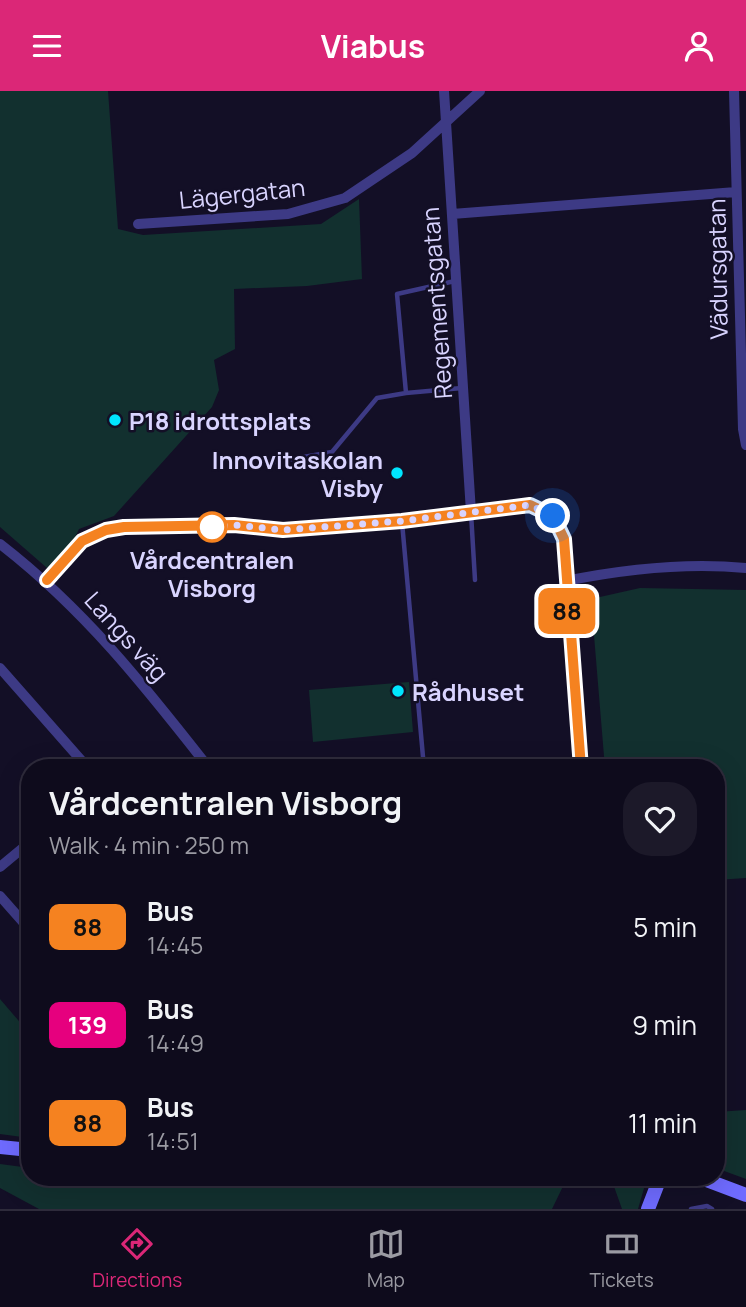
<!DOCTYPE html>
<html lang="en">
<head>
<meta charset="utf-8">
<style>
  :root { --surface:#0e0b1c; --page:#1c1929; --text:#f1f3f6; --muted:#9b9ba3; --line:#2e2b3b; --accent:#db2777 }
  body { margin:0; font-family:Manrope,sans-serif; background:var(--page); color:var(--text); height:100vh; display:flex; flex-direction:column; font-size:26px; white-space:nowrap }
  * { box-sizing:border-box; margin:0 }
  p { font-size:23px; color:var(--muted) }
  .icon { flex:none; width:38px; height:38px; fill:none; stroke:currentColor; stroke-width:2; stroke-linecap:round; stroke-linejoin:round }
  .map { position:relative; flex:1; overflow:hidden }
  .drawer { position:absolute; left:21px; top:668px; width:704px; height:427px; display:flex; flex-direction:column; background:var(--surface); border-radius:28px; box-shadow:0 7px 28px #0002,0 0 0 2px var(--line) }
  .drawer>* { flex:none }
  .badge { padding:0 14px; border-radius:10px; font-size:24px; line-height:46px }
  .you { position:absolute; width:35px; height:35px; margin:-18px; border:5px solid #fff; border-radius:50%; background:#1a73e8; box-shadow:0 0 0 10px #1a73e833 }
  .map>.badge { position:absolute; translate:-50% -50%; box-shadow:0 0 0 4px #fff }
  .round { display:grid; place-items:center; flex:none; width:74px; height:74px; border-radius:28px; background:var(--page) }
  .summary { display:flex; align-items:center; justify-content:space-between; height:119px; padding:0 28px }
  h1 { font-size:33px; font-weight:700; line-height:52px }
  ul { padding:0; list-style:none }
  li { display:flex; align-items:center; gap:21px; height:98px; padding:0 28px }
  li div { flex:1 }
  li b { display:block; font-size:26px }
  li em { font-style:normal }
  li .badge { min-width:77px; font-weight:700; text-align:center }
  header { display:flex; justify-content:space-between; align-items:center; height:91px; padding:0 28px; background:var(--accent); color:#fff; font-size:32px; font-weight:700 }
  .tabs { display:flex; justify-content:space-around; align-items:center; height:98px; border-top:2px solid var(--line); background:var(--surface); font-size:19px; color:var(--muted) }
  .tabs a { display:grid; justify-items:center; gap:4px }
  .tabs .on { color:var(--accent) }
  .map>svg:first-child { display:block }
  .green { fill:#12302f }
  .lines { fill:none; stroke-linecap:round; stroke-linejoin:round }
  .lane { stroke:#3d3a85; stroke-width:4.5 }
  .street { stroke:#3d3a85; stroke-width:10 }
  .secondary { stroke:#6f6bff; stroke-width:14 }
  .line-casing { stroke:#fff; stroke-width:16 }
  .line { stroke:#f58220; stroke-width:10 }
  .walk { stroke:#d9d4ff; stroke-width:7; stroke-dasharray:0 12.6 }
  .poi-dot { fill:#00e5ff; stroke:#130f26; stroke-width:2.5 }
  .stop-dot { fill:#fff; stroke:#f58220; stroke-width:3.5 }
  .labels { text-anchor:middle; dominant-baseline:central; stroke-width:5; stroke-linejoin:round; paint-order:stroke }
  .street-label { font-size:24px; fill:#d9d4ff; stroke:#130f26 }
  .poi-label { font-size:24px; font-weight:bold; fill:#d9d4ff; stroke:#130f26; text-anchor:start }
  .stop-label { font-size:24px; font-weight:bold; fill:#d9d4ff; stroke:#130f26 }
</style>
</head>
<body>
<header><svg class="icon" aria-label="menu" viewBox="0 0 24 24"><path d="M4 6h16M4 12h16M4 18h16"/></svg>Viabus<svg class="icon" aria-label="person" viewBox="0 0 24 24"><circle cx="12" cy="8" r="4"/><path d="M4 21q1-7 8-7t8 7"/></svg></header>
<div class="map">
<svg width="746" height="1118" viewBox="0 0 746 1118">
  <rect width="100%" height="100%" fill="#130f26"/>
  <path class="green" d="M 0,0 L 108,0 L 118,138 L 143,144 L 321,133 L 359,108 L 362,188 L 307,195 L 234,198 L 235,258 L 214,269 L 219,299 L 212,316 L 114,425 L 79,438 L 69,459 L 47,477 L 0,436 Z
    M 640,497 L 746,499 L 746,787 L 716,789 L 716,677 L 605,677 L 591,508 Z
    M 409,591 L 413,641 L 313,651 L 309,599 Z
    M 0,908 L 30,943 L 30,1047 L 0,1043 Z
    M 746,1019 L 746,1088 L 716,1077 L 716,1021 Z
    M 0,1073 L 30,1077 L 30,1087 L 567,1087 L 552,1118 L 39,1118 L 0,1097 Z
    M 611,1087 L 647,1087 L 638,1118 L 622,1118 Z"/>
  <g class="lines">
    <path class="lane" d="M 455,190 L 397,203 L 406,302 L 462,297
      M 275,371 L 332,361 L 377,307 L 406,302
      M 471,422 L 475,489
      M 402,431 L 424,677
      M 691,1118 L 707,1115 L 712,1118"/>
    <path class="street" d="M 444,0 L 471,421
      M 734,0 L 743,338 L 746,354
      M 452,123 L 736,101
      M 138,133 L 288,123 L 345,107 L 412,62 L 480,0
      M 0,453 C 84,518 144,594 209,677
      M 47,489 L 82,450 L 105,439 L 124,436 L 234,434 L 283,439 L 402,430 L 530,414 L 553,424 L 564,448 L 581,677
      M 565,490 C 625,478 685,471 746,477
      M 0,577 L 88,677
      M 0,776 L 30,751
      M 0,805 L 30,839"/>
    <path class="secondary" d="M 0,1056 L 30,1059
      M 701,1087 L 746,1104
      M 648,1118 L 660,1087"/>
  </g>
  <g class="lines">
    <g class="line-casing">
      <path id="line" d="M 47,489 L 82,450 L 106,439 L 124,436 L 234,434 L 283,439 L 402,430 L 530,414 L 553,425 L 564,448 L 581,677"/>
    </g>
    <use href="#line" class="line"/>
    <path class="walk" d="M 212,436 L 234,434 L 283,439 L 402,430 L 530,414 L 553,425"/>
  </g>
  <g class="poi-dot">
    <circle cx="115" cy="329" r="7"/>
    <circle cx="397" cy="382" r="7"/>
    <circle cx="398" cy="600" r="7"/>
  </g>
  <circle class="stop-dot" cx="212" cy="436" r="14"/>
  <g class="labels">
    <g class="street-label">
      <text transform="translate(242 102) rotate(-6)">Lägergatan</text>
      <text transform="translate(717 178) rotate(-91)">Vädursgatan</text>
      <text transform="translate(436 212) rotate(-94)">Regementsgatan</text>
      <text transform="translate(127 545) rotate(48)">Langs väg</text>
    </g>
    <g class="poi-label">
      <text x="129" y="329">P18 idrottsplats</text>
      <text x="383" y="368" text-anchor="end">Innovitaskolan<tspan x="383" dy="28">Visby</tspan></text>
      <text x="412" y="600">Rådhuset</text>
    </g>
    <g class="stop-label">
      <text x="212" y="468">Vårdcentralen<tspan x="212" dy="28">Visborg</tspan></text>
    </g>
  </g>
</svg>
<div class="you" style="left:553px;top:425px"></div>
<b class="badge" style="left:567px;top:520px;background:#f58220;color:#111">88</b>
<section class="drawer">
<div class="summary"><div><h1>Vårdcentralen Visborg</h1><p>Walk · 4 min · 250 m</p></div><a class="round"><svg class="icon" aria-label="heart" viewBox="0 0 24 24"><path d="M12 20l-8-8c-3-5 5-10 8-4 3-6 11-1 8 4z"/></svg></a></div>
<ul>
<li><span class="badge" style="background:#f58220;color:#111">88</span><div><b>Bus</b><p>14:45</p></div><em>5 min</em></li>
<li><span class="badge" style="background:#e6007e;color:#fff">139</span><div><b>Bus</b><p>14:49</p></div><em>9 min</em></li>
<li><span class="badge" style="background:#f58220;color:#111">88</span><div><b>Bus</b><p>14:51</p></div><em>11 min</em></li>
</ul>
</section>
</div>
<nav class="tabs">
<a class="on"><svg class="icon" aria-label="directions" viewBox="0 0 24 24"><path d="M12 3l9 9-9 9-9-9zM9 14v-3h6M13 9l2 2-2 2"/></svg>Directions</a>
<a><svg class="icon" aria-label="map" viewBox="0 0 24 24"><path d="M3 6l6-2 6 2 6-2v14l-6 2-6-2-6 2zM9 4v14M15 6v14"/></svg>Map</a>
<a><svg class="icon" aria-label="tickets" viewBox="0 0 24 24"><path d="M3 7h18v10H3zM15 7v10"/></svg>Tickets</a>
</nav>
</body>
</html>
